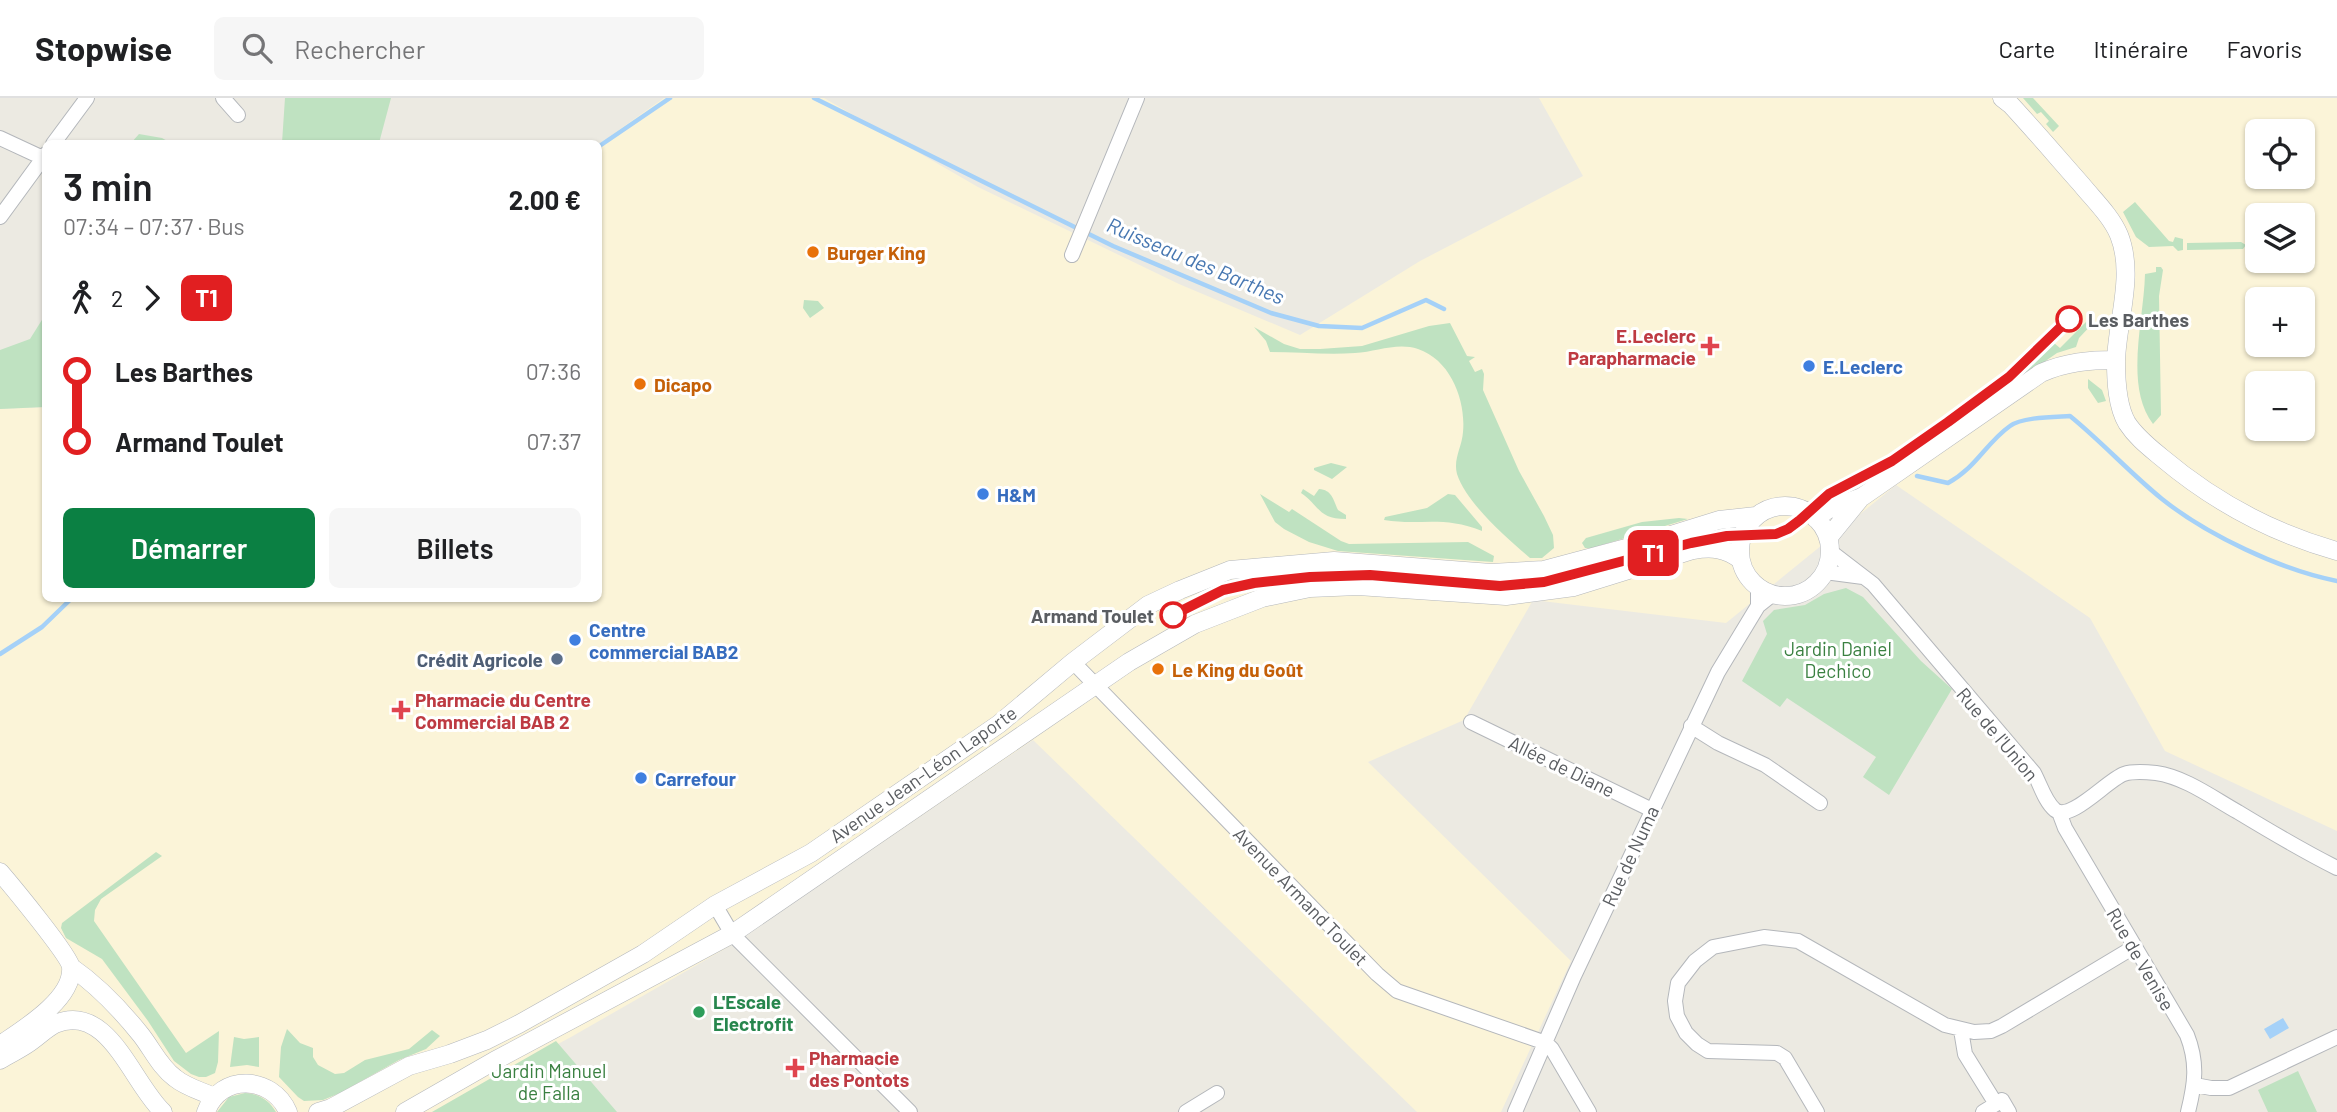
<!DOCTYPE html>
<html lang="fr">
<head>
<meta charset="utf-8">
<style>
  :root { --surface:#fff; --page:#f6f6f6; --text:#202124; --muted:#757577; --line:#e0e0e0; --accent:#0b8043 }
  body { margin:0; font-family:Barlow,sans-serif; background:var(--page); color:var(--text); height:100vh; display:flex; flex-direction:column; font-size:26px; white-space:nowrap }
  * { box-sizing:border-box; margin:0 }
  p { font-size:23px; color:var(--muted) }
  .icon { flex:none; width:38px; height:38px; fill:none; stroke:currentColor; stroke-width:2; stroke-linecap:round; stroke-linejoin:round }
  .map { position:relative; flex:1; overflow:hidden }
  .side { position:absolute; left:42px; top:42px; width:560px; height:462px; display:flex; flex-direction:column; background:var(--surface); border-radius:10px; box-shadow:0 2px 5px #0004 }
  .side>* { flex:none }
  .badge { padding:0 14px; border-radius:10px; font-size:24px; line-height:46px }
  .fabs { position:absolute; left:2245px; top:21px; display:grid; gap:14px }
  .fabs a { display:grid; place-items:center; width:70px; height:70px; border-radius:10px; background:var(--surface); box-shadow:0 2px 5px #0004; font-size:35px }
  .map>.badge { position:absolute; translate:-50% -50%; box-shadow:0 0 0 4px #fff }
  .legs { display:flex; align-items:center; gap:10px; height:77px; padding:0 21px; font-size:23px }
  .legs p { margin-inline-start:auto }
  .head { display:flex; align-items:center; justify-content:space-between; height:119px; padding:0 21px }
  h1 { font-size:38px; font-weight:600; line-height:52px }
  .cta { display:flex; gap:14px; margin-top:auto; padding:14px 21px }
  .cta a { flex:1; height:80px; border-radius:10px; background:var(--accent); color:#fff; font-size:28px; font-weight:600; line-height:80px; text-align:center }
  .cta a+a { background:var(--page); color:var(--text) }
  ul { padding:0 21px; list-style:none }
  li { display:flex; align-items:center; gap:24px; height:70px; font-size:26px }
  li i { display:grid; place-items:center; width:10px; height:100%; margin:0 9px; background:currentColor }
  li i::after { content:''; width:18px; height:18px; margin:-9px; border:5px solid; border-radius:50%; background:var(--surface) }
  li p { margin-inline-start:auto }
  li:first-child i { background:linear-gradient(#0000 50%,currentColor 0) }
  li:last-child i { background:linear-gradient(currentColor 50%,#0000 0) }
  header { display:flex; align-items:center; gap:42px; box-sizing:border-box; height:98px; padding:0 35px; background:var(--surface); border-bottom:2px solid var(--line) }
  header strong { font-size:33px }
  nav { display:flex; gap:38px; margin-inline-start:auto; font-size:24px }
  .search { width:490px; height:63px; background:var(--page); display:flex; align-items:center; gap:18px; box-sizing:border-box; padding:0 24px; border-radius:10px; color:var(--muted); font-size:26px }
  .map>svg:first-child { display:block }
  .commercial { fill:#fbf4d8; fill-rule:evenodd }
  .green { fill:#bfe2c1 }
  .water { fill:#a5d1f8 }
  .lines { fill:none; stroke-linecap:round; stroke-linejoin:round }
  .stream { stroke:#a5d1f8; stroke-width:4.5 }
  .minor-casing { stroke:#b4b7bb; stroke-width:16 }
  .tertiary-casing { stroke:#b4b7bb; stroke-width:19 }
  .minor { stroke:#fff; stroke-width:14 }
  .tertiary { stroke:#fff; stroke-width:18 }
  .line-1-casing { stroke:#fff; stroke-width:16 }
  .line-1 { stroke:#e11f21; stroke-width:10 }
  .food-dot { fill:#e8710a; stroke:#fff; stroke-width:2.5 }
  .stop-1-dot { fill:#fff; stroke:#e11f21; stroke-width:3.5 }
  .health-dot { fill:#e0444e; stroke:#fff; stroke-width:2.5 }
  .shop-dot { fill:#3f7fe0; stroke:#fff; stroke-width:2.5 }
  .service-dot { fill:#5c6f8a; stroke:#fff; stroke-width:2.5 }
  .leisure-dot { fill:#2e9e5b; stroke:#fff; stroke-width:2.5 }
  .labels { text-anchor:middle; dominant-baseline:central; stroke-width:6; stroke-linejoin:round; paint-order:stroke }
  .food-label { font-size:19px; font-weight:bold; fill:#c56008; stroke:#fff; text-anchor:start }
  .stop-label { font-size:19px; font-weight:bold; fill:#5a5d61; stroke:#fff; text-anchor:start }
  .health-label { font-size:19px; font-weight:bold; fill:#be3a42; stroke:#fff; text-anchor:start }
  .shop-label { font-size:19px; font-weight:bold; fill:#366cbe; stroke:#fff; text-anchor:start }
  .park-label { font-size:19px; fill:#3a8041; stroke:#fff }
  .service-label { font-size:19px; font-weight:bold; fill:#4e5e75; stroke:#fff; text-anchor:end }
  .street-label { font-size:19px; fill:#5a5d61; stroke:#fff }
  .leisure-label { font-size:19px; font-weight:bold; fill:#27864d; stroke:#fff; text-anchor:start }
  .water-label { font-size:21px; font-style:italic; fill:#4777b1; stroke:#fff }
</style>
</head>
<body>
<header>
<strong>Stopwise</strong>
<div class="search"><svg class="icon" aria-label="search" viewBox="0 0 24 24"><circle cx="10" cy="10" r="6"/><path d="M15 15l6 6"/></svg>Rechercher</div>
<nav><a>Carte</a><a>Itinéraire</a><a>Favoris</a></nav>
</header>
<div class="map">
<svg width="2337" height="1014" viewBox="0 0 2337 1014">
  <rect width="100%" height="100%" fill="#eceae2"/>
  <path class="commercial" d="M 664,0 L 824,0 L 978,89 L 1179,186 L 1300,237 L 1420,163 L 1583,78 L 1539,0 L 2337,0 L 2337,733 L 2165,653 L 2090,520 L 1896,387 L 1726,525 L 1533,502 L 1464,622 L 1368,664 L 1571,863 L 1501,1014 L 1417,1014 L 1033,642 L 730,848 L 571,939 L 432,1014 L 0,1014 L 0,311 L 45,309 L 46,500 L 598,500 L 599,46 ZM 2258,33 L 2303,33 L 2303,79 L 2258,79 ZM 2258,117 L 2303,117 L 2303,163 L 2258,163 ZM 2258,201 L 2303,201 L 2303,247 L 2258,247 ZM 2258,285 L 2303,285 L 2303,331 L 2258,331 Z"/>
  <path class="green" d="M 285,0 L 391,0 L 379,45 L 282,45 Z
    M 2023,0 L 2033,0 L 2059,28 L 2053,34 L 2046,26 L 2049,23 L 2041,14 L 2037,16 Z
    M 139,36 L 162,40 L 171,45 L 131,45 Z
    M 2135,104 L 2169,143 L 2173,144 L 2175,139 L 2183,141 L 2183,152 L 2178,153 L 2173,148 L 2149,149 L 2136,139 L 2123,114 Z
    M 2241,144 L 2246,147 L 2243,151 L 2187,152 L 2187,145 Z
    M 2156,169 L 2161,169 L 2163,172 L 2159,198 L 2161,317 L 2153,326 C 2124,288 2144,222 2145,176 L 2156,174 Z
    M 804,202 L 818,203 L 824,210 L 810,220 L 803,210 Z
    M 2094,213 L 2094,224 L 2079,240 L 2076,249 L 2057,255 L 2027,276 L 2025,273 L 2054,245 L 2060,250 L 2091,219 Z
    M 45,217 L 45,309 L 0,311 L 0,252 L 30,241 Z
    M 1450,225 L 1467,258 L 1475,259 L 1469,263 L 1475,274 L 1482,271 L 1484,276 L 1483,292 L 1519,373 L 1544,418 L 1553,437 L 1554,450 L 1542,460 L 1530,460 C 1507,440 1467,406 1457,376 C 1453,361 1462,349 1463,334 C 1466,303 1451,262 1418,251 C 1397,244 1376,254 1355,255 C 1327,257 1298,254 1270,254 L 1266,243 L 1254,229 L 1284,246 L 1300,251 L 1320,251 L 1362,248 L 1429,228 Z
    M 2088,281 L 2102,292 L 2106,303 L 2098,305 L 2088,290 Z
    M 1331,365 L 1347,369 L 1332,381 L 1314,372 L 1314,370 Z
    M 1303,391 L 1314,398 L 1319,391 C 1332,392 1333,401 1338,412 L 1346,417 L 1346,421 C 1318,421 1320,408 1301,395 Z
    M 1260,396 L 1289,414 L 1292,411 L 1341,443 L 1349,446 L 1468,444 L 1494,458 L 1493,464 L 1338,453 L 1309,444 L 1284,431 L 1275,424 Z
    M 1448,396 L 1455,397 L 1482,429 L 1482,433 C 1443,417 1420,428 1384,422 L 1385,419 L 1427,410 Z
    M 1679,420 L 1688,421 L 1592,450 L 1585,450 L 1582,445 L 1586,440 L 1642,424 Z
    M 1846,490 L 1863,499 L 1921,563 L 1952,591 L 1889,697 L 1863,679 L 1876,659 L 1787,600 L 1780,609 L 1742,583 L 1767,536 L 1763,523 L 1774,512 L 1805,507 L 1824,496 Z
    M 156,754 L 162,758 L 101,801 L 95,812 L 94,823 L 186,955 L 219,933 L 218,964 L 215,975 L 206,979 L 199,979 L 191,976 L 174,963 L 148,923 L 102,861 L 66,840 L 61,830 L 62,825 Z
    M 287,931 L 300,945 L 313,950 L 313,959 L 318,967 L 335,976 L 344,975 L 365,962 L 409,951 L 432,932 L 440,938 L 426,951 L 399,962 L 340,995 L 323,1002 L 304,1003 L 298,999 L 279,979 L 281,949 Z
    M 234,939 L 244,941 L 259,939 L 259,969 L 247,967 L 230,969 Z
    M 556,943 L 617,1014 L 432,1014 Z
    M 2298,973 L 2317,1014 L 2268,1014 L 2258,992 Z
    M 245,995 C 259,996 269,1002 276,1014 L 217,1014 L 229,999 Z"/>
  <path class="water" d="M 2283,920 L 2289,930 L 2270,941 L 2264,931 Z"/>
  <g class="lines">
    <path class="stream" d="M 814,0 L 1113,148 L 1271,215 L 1319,228 L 1362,230 L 1426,202 L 1444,211
      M 598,49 L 670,0
      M 1917,378 L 1948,385 C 1976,370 1986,345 2010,328 C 2022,319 2054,319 2070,318 C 2102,344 2130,375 2162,401 C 2207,437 2281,472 2337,483
      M 0,556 L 42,529 L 72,500"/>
    <g class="minor-casing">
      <path id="minor" d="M 223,0 L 238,17
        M 0,40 L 43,60
        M 53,46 L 87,0
        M 0,119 L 46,56
        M 1072,157 L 1137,0
        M 1830,453 L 1873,486 L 2034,675 C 2040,686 2045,704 2055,712 C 2071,724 2107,682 2124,676 C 2133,673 2146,674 2156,675 C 2185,679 2213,700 2238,714 C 2271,734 2303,753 2337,770
        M 1825,474 L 1863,479
        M 1758,488 L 1758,508
        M 1073,564 L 1377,876 L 1397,893 L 1546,945 L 1552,951 L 1589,1014
        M 1471,624 L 1652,712
        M 1691,628 L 1718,645 L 1765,667 L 1820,705
        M 2059,714 L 2065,730 L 2187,937 C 2198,965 2195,986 2188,1014
        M 715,807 L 732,836 L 910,1014
        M 1961,932 L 1965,956 L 1996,1006 L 2002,1002 L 2009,1014
        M 2195,987 L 2211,990 L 2229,990 L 2337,939
        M 1186,1014 L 1217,995
        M 1515,1014 L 1574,878 L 1718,574 L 1758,508 L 1773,496
        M 1817,1014 L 1785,960 L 1777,955 L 1708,953 L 1697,946 L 1686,935 L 1677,918 L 1675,903 L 1678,885 L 1695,863 L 1713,849 L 1764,839 L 1798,843 L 1945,927 L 1974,934 L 1991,933 L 2002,928 L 2134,849
        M 1983,1014 L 1996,1006"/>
    </g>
    <g class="tertiary-casing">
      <path id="tertiary" d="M 2002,0 L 2011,7 C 2035,33 2058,60 2081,86 C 2094,102 2111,118 2119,137 C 2135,177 2117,223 2116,263 C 2116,283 2117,308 2127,325 C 2136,339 2149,349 2161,359 C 2212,402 2272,435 2337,453
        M1740 453a45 45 0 1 1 90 0a45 45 0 1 1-90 0Z
        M 1816,421 L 1827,412 L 1862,399 L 2041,275 C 2066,264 2089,262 2116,262
        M 1828,440 L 1859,402
        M 0,774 C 12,788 69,857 71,869 C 74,901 22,932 0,947
        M 71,869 C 97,887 121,912 141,937 C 152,951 160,969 175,980 C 186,989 201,993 214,999
        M 0,962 C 11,955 23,950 33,942 C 40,937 47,930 55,926 C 108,903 132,985 163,1014
        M 206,1014 C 220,975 272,977 288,1014
        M 318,1014 L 331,1010 L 409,968 L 450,956 L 487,942 L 519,926 L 643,856 L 715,807 L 811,755 L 999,626 L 1073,564 L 1148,507 L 1180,492 L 1230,472 L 1334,463 L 1491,475 L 1544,472 L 1645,445 L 1719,422 L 1756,418
        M 405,1014 L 494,963 L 732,836 L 1129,564 L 1195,526 L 1262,500 L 1310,490 L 1358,488 L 1506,498 L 1574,489 L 1693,452 C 1712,449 1725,450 1741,462"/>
    </g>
    <use href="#minor" class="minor"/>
    <use href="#tertiary" class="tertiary"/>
  </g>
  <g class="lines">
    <g class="line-1-casing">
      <path id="line-1" d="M 1173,517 L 1223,492 L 1254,485 L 1310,479 L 1370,477 L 1500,488 L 1544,484 L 1691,445 L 1727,438 L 1776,436 L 1788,431 L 1800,422 L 1829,396 L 1892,363 L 1948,324 L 2009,279 L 2069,221"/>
    </g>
    <use href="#line-1" class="line-1"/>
  </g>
  <g class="food-dot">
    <circle cx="813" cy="154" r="7"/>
    <circle cx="640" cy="286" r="7"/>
    <circle cx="1158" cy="571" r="7"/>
  </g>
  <g class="stop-1-dot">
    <circle cx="2069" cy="221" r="12"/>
    <circle cx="1173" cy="517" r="12"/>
  </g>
  <g class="health-dot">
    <path d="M1706.5 237.5h7v7h7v7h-7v7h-7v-7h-7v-7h7z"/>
    <path d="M397.5 601.5h7v7h7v7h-7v7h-7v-7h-7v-7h7z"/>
    <path d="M791.5 959.5h7v7h7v7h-7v7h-7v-7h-7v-7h7z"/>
  </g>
  <g class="shop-dot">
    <circle cx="1809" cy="268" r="7"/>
    <circle cx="983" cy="396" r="7"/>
    <circle cx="575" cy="542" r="7"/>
    <circle cx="641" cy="680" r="7"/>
  </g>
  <circle class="service-dot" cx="557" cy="561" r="7"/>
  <circle class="leisure-dot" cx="699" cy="914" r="7"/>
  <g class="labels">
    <g class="food-label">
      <text x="827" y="154">Burger King</text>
      <text x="654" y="286">Dicapo</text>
      <text x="1172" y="571">Le King du Goût</text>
    </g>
    <g class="stop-label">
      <text x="2088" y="221">Les Barthes</text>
      <text x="1154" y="517" text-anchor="end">Armand Toulet</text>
    </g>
    <g class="health-label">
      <text x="1696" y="237" text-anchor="end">E.Leclerc<tspan x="1696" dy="22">Parapharmacie</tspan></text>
      <text x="415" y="601">Pharmacie du Centre<tspan x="415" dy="22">Commercial BAB 2</tspan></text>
      <text x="809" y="959">Pharmacie<tspan x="809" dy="22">des Pontots</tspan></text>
    </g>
    <g class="shop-label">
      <text x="1823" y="268">E.Leclerc</text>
      <text x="997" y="396">H&amp;M</text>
      <text x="589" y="531">Centre<tspan x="589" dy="22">commercial BAB2</tspan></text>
      <text x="655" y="680">Carrefour</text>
    </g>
    <g class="park-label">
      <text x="1838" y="550">Jardin Daniel<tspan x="1838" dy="22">Dechico</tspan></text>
      <text x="549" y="972">Jardin Manuel<tspan x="549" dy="22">de Falla</tspan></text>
    </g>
    <g class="service-label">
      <text x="543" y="561">Crédit Agricole</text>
    </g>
    <g class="street-label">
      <text transform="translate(1998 636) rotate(50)">Rue de l'Union</text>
      <text transform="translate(1562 668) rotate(26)">Allée de Diane</text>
      <text transform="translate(923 676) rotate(-35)">Avenue Jean-Léon Laporte</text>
      <text transform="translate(1630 758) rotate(-65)">Rue de Numa</text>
      <text transform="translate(1301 798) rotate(46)">Avenue Armand Toulet</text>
      <text transform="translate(2141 861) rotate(60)">Rue de Venise</text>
    </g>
    <g class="leisure-label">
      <text x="713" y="903">L'Escale<tspan x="713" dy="22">Electrofit</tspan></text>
    </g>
    <g class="water-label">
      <text transform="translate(1196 162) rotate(23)">Ruisseau des Barthes</text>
    </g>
  </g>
</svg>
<div class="fabs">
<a><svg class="icon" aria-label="locate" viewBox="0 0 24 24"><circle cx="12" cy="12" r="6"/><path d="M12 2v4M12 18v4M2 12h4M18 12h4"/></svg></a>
<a><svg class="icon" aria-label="layers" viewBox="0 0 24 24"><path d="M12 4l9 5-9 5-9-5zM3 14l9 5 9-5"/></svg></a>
<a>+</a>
<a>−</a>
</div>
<b class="badge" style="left:1653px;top:455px;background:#e11f21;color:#fff">T1</b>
<section class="side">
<div class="head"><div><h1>3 min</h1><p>07:34 – 07:37 · Bus</p></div><b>2.00 €</b></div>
<div class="legs"><svg class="icon" aria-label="walk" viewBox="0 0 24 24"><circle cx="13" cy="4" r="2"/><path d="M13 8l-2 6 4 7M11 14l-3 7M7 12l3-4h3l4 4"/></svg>2<svg class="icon" aria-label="forward" viewBox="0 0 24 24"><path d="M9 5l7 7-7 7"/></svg><b class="badge" style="background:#e11f21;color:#fff">T1</b></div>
<ul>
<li><i style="color:#e11f21"></i><b>Les Barthes</b><p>07:36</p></li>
<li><i style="color:#e11f21"></i><b>Armand Toulet</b><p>07:37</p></li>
</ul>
<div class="cta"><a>Démarrer</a><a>Billets</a></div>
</section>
</div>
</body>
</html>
